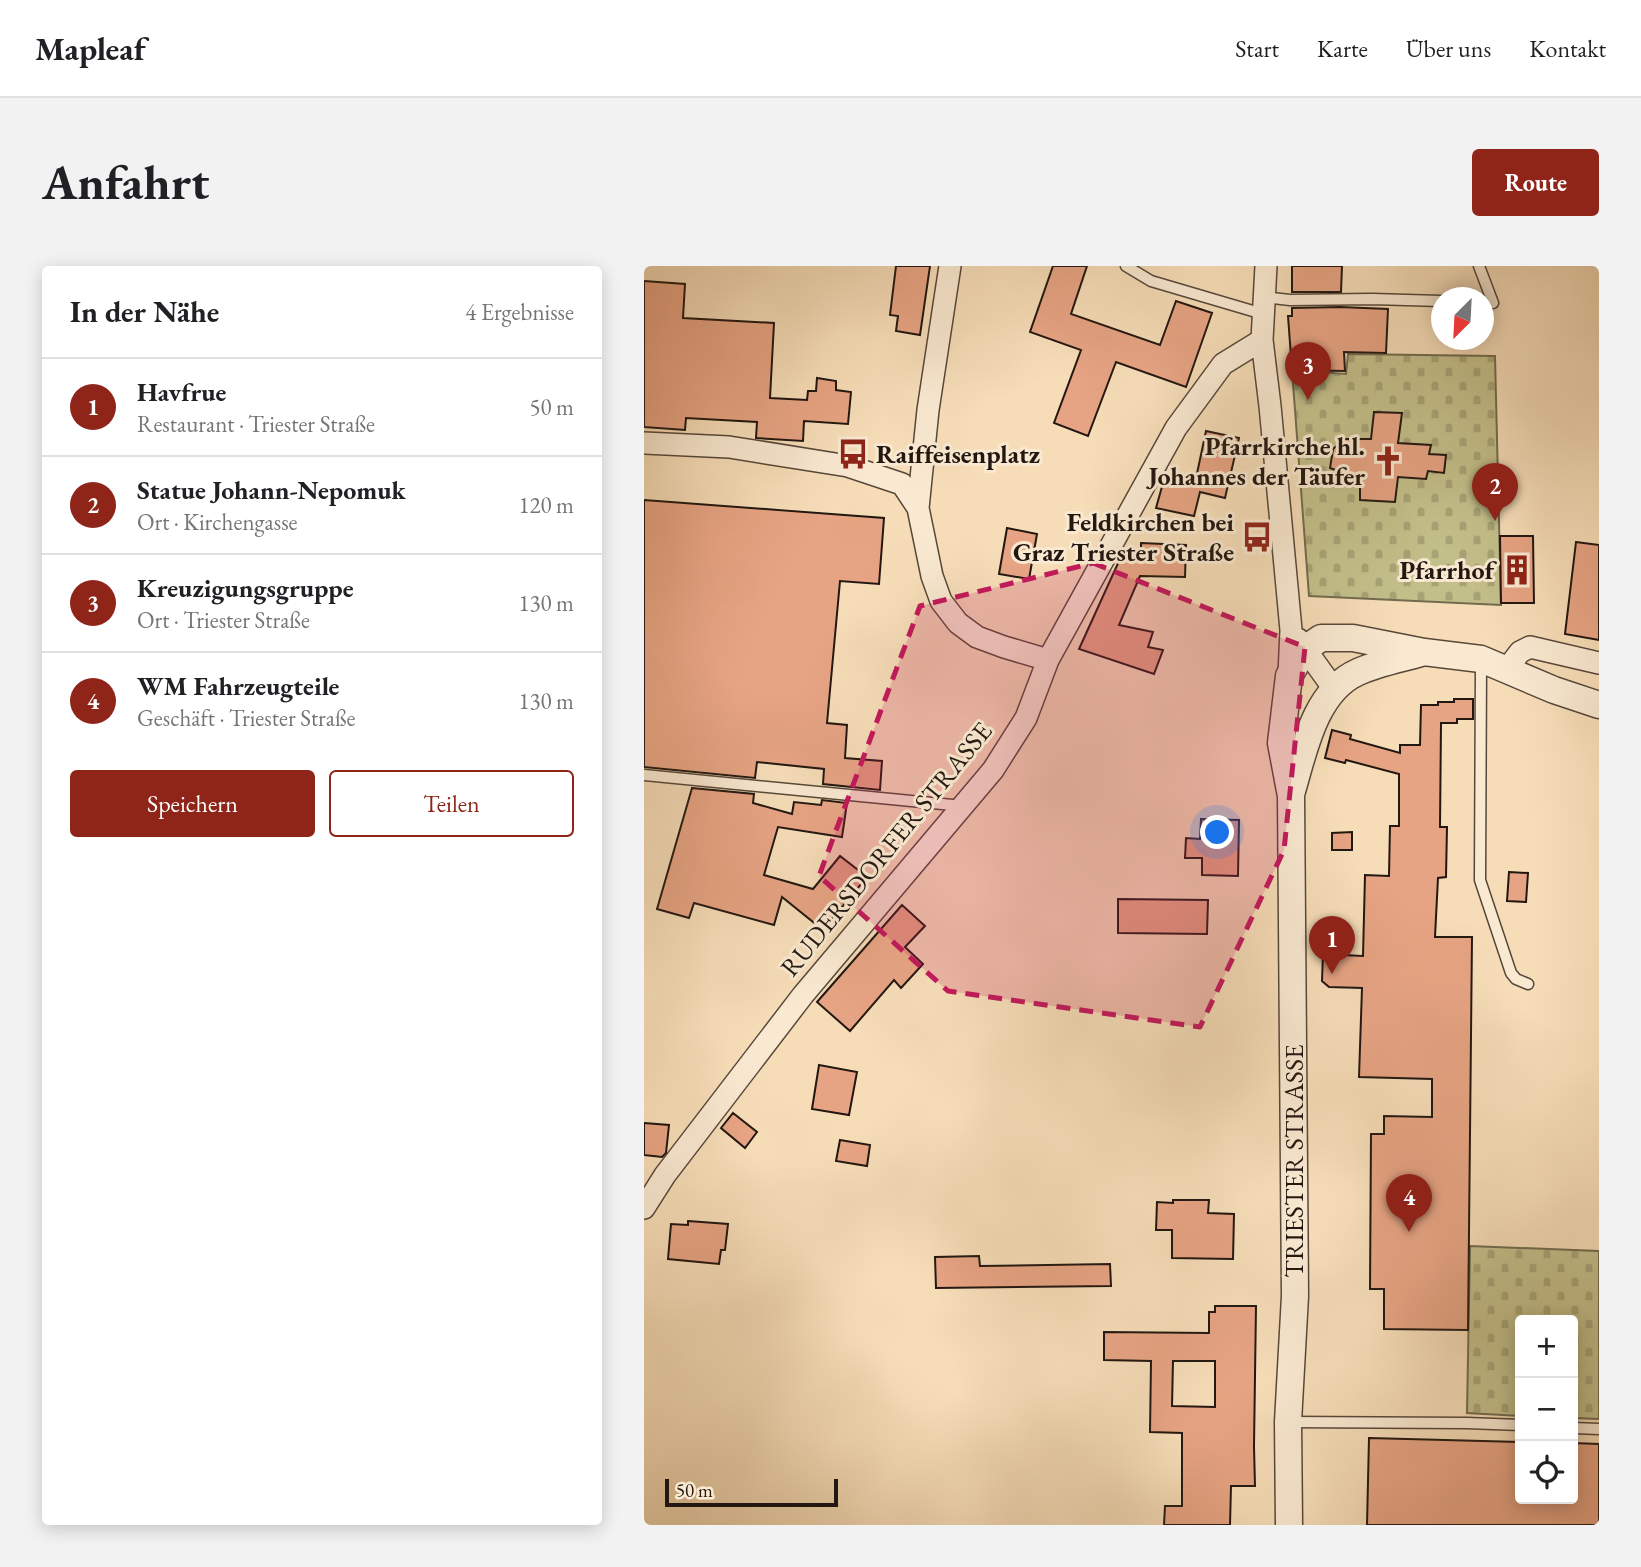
<!DOCTYPE html>
<html lang="de">
<meta charset="utf-8">
<style>
body{margin:0;font-family:"EB Garamond",serif;background:#f2f2f2;color:#202124}
.controls{position:absolute;right:21px;bottom:21px;display:grid;overflow:hidden;border-radius:7px;box-shadow:0 4px 18px #0003}
.controls button{width:63px;height:63px;display:grid;place-items:center;padding:0;border:0;border-bottom:2px solid #e0e0e0;background:#fff;color:#202124;font:35px sans-serif}
.compass{position:absolute;left:787px;top:21px;width:63px;height:63px;border-radius:50%;background:#fff;box-shadow:0 4px 18px #0003;rotate:204deg}
.scale{position:absolute;left:21px;bottom:18px;width:173px;box-sizing:border-box;padding-left:7px;border:4px solid #221711;border-top:0;font-size:19px;line-height:24px;white-space:nowrap;color:#221711;-webkit-text-stroke:5px #f9e9d1;paint-order:stroke}
.you{position:absolute;left:574px;top:567px;width:24px;height:24px;margin:-18px;border:5px solid #fff;border-radius:50%;background:#1a73e8;box-shadow:0 0 0 10px #1a73e833}
.badge{display:grid;place-items:center;width:46px;height:46px;border-radius:50%;background:#8f2418;color:#fff;font-size:23px;font-weight:700}
.pin{position:absolute;translate:-50% -58px;filter:drop-shadow(0 2px 4px #0008)}
.pin::after{content:'';position:absolute;top:37px;width:24px;height:21px;background:inherit;clip-path:polygon(0 0,100% 0,50% 100%)}
.list{margin:0;padding:0;list-style:none}
h2{display:flex;justify-content:space-between;align-items:center;height:91px;margin:0;padding:0 28px;font-size:30px}
h2 small{font-size:23px;font-weight:400;color:#757577}
.list li{display:grid;grid-template-columns:46px 1fr auto;gap:21px;align-items:center;box-sizing:border-box;height:98px;padding:0 28px;border-top:2px solid #e0e0e0}
.list b{display:block;font-size:26px;white-space:nowrap}
.list p{margin:0;font-size:23px;white-space:nowrap;color:#757577}
.list em{font-size:23px;font-style:normal;color:#757577}
.actions{display:flex;gap:14px;padding:21px 28px}
.actions a{flex:1;padding:16px 0;border:2px solid #8f2418;border-radius:7px;text-align:center;font-size:24px;color:#8f2418}
.actions .main{background:#8f2418;color:#fff}
.icon{flex:none;width:38px;height:38px;fill:none;stroke:currentColor;stroke-width:2;stroke-linecap:round;stroke-linejoin:round}
.map{position:relative;flex:none;width:955px;height:1259px;overflow:hidden;border-radius:7px}
header{display:flex;align-items:center;gap:42px;box-sizing:border-box;height:98px;padding:0 35px;background:#fff;border-bottom:2px solid #e0e0e0}
header strong{font-size:33px}
nav{display:flex;gap:38px;margin-inline-start:auto;font-size:24px}
.intro{display:flex;align-items:center;justify-content:space-between;box-sizing:border-box;height:168px;padding:0 42px}
h1{margin:0;font-size:49px}
.button{padding:18px 32px;border-radius:7px;background:#8f2418;color:#fff;font-size:24px;font-weight:700}
main{display:flex;gap:42px;padding:0 42px}
aside{flex:1;background:#fff;border-radius:7px;box-shadow:0 4px 18px #0003}
.map>svg:first-child{display:block}
.cemetery{fill:url(#cemetery-stones);stroke:#726b4e;stroke-width:2}
.building{fill:#e7a484;stroke:#221711;stroke-width:2;fill-rule:evenodd}
.lines{fill:none;stroke-linecap:round;stroke-linejoin:round}
.service-casing{stroke:#57483b;stroke-width:13}
.minor-casing{stroke:#57483b;stroke-width:24}
.tertiary-casing{stroke:#57483b;stroke-width:29}
.service{stroke:#f9e9d1;stroke-width:10}
.minor{stroke:#f9e9d1;stroke-width:21}
.tertiary{stroke:#f9e9d1;stroke-width:26}
.marked{fill:#c2185b;fill-opacity:0.2;stroke:#c2185b;stroke-width:5;stroke-dasharray:14 9;stroke-linejoin:round}
.labels{text-anchor:middle;stroke-width:6;stroke-linejoin:round;paint-order:stroke}
.poi-label{font-size:26px;font-weight:bold;fill:#221711;stroke:#f9e9d1;text-anchor:end}
.street-label{font-size:26px;fill:#221711;stroke:#f9e9d1}
</style>
<header>
<strong>Mapleaf</strong>
<nav><a>Start</a><a>Karte</a><a>Über uns</a><a>Kontakt</a></nav>
</header>
<div class="intro"><h1>Anfahrt</h1><a class="button">Route</a></div>
<main>
<aside>
<h2>In der Nähe<small>4 Ergebnisse</small></h2>
<ul class="list">
<li><span class="badge">1</span><div><b>Havfrue</b><p>Restaurant · Triester Straße</p></div><em>50 m</em></li>
<li><span class="badge">2</span><div><b>Statue Johann-Nepomuk</b><p>Ort · Kirchengasse</p></div><em>120 m</em></li>
<li><span class="badge">3</span><div><b>Kreuzigungsgruppe</b><p>Ort · Triester Straße</p></div><em>130 m</em></li>
<li><span class="badge">4</span><div><b>WM Fahrzeugteile</b><p>Geschäft · Triester Straße</p></div><em>130 m</em></li>
</ul>
<div class="actions"><a class="main">Speichern</a><a>Teilen</a></div>
</aside>
<div class="map">
<svg width="955" height="1259" viewBox="0 0 955 1259">
<defs>
<pattern id="cemetery-stones" width="16" height="16" patternUnits="userSpaceOnUse" patternTransform="scale(1.75)"><rect width="16" height="16" fill="#c3bf8a"/><path d="M2 7V4a2 2 0 0 1 4 0v3zM10 15v-3a2 2 0 0 1 4 0v3z" fill="#a7a376"/></pattern>
</defs>
<rect width="100%" height="100%" fill="#f6ddb8"/>
<filter id="stains"><feTurbulence type="fractalNoise" baseFrequency=".00286" numOctaves="4"/><feColorMatrix values="0 0 0 0 .2 0 0 0 0 .09 0 0 0 0 .02 0 0 0 .5 -.17"/></filter>
<radialGradient id="worn" r=".72"><stop offset=".6" stop-color="#630" stop-opacity="0"/><stop offset="1" stop-color="#630" stop-opacity=".3"/></radialGradient>
<path class="cemetery" d="M704,88L851,90L857,339L665,330L648,104L702,108Z
M826,980L955,985V1153L929,1152V1054H876V1150L823,1147Z"/>
<path class="building" d="M252,0H286L276,69L252,65L254,50L246,49Z
M409,0H443L427,48L516,79L532,35L568,47L542,121L472,96L444,170L410,157L437,84L386,66Z
M648,0H698L697,26H648Z
M0,15L41,18L39,52L130,57L126,132L163,134L164,125H172L173,112L192,115V124L207,126L204,158L160,155L159,175L112,172L113,156L42,152L41,164L0,161Z
M696,41L744,43L742,87L700,86L701,105L648,104L644,50H648V42Z
M730,146L758,147L754,177L787,179L785,188L802,189L800,207L784,205L782,213L754,211L751,236L716,234V221L696,219L697,206L686,202L689,183L701,173H727Z
M562,165L595,172L581,232L556,226L550,250L512,242L521,210L551,217Z
M0,234L240,252L235,318L196,315L183,457L203,459L201,492L238,495L236,524L179,518L180,503L113,496L111,512L0,501Z
M363,262L393,268L385,313L355,308Z
M856,270H889L890,337H857Z
M932,276L955,279V374L921,368Z
M497,277L542,279L541,311L496,310L475,359L509,366L504,381L519,384L510,408L435,383L480,284L497,286Z
M810,433H829V453H813V457H797L796,561H803L802,611L794,612L791,671H828L824,1064L740,1063V1023H726L727,868H740V850L788,851V813L715,811L718,722L685,721L678,715L679,688L719,690L721,609L745,610L746,560H755V508L702,494L701,497L681,492L688,464L707,469L706,473L756,487V479H776L777,439H794V436H810Z
M48,522L110,528L109,537L148,548L150,536L177,539L178,534L203,537L198,571L134,561L120,609L169,623L196,590L223,611L179,664L138,631L130,659L50,637L45,652L13,643Z
M557,553L595,554L594,610L558,609V592H541L542,572L556,573Z
M708,566V584H688V567Z
M865,606L884,607L882,636L863,635Z
M474,633L564,634L563,668L474,667Z
M258,639L281,660L261,681L279,698L257,722L250,714L206,765L173,736Z
M175,799L213,806L205,849L168,843Z
M89,847L113,866L101,882L77,862Z
M0,857L25,859L22,887L18,891L0,889Z
M196,874L226,879L223,900L192,895Z
M529,934H565L564,947L590,948L589,993L528,992V964H512L513,936L529,937Z
M44,955L84,958L81,984H77L75,998L24,993L27,958L44,959Z
M335,990L336,1000L466,998L467,1020L292,1022L291,991Z
M571,1040H612L610,1180L611,1220H587L586,1259H520L521,1240H538V1167L506,1166L507,1095L460,1094V1066L565,1067V1046H571ZM529,1095H571V1141L528,1140Z
M725,1172L876,1176V1233H929V1177L955,1178V1259H723Z"/>
<g class="lines">
<g class="service-casing">
<path id="service" d="M482,0L507,15L619,48
M835,0L849,37H839
M620,31L646,34L728,33L797,35
M837,396L836,614L867,707L872,713L884,718
M0,509L319,540
M644,1156L823,1157L876,1159
M929,1162L955,1163"/>
</g>
<g class="minor-casing">
<path id="minor" d="M306,0L284,144L274,242L288,310L297,335L314,357L333,371L360,381L404,394
M622,0L618,74L626,140L647,364L645,409
M0,177L85,181L204,200L258,218L274,242
M654,373L690,423
M863,403L876,386L886,381L955,397
M0,942L21,909L159,729L349,504L382,452L404,394L532,162L579,98L618,74"/>
</g>
<g class="tertiary-casing">
<path id="tertiary" d="M648,525C660,484 671,425 714,406C734,397 756,393 777,387
M645,1259L644,1156L651,1030L647,530L637,477L645,410L661,383L677,372H709L780,386L837,393L910,424L955,439"/>
</g>
<use href="#service" class="service"/>
<use href="#minor" class="minor"/>
<use href="#tertiary" class="tertiary"/>
</g>
<path class="marked" d="M449,297L661,381L640,584L556,761L304,725L175,610L276,340Z"/>
<defs>
<g id="bus-bare" transform="scale(2.415)"><path d="M-5-6H5V4H4V6H2V4H-2V6H-4V4H-5ZM-3.5-4V0h7V-4ZM-3.5 1.2v1.5H-2V1.2ZM2 1.2v1.5H3.5V1.2Z" fill="#8f2418" stroke="#f9e9d1" stroke-width="2.5" paint-order="stroke"/></g>
<g id="church-bare" transform="scale(2.415)"><path d="M-1.2-6h2.4v3.5h3.3v2.4h-3.3V6h-2.4V-.1h-3.3v-2.4h3.3Z" fill="#8f2418" stroke="#f9e9d1" stroke-width="2.5" paint-order="stroke"/></g>
<g id="building-bare" transform="scale(2.415)"><path d="M-4-6H4V6H1V3H-1V6H-4ZM-2.5-4.3h1.7v1.8h-1.7ZM.8-4.3h1.7v1.8H.8ZM-2.5-1h1.7V.8h-1.7ZM.8-1h1.7V.8H.8Z" fill="#8f2418" stroke="#f9e9d1" stroke-width="2.5" paint-order="stroke"/></g>
</defs>
<g fill-rule="evenodd">
<use href="#bus-bare" x="209" y="188"/>
<use href="#church-bare" x="744" y="195"/>
<use href="#bus-bare" x="613" y="271"/>
<use href="#building-bare" x="873" y="304"/>
</g>
<g class="labels">
<g class="poi-label">
<text x="721" y="189">Pfarrkirche hl.<tspan x="721" dy="30">Johannes der Täufer</tspan></text>
<text x="232" y="197" text-anchor="start">Raiffeisenplatz</text>
<text x="590" y="265">Feldkirchen bei<tspan x="590" dy="30">Graz Triester Straße</tspan></text>
<text x="850" y="313">Pfarrhof</text>
</g>
<g class="street-label">
<text transform="translate(242 583) rotate(-51)" y="9">RUDERSDORFER STRASSE</text>
<text transform="translate(650 895) rotate(-90)" y="9">TRIESTER STRASSE</text>
</g>
</g>
<rect width="100%" height="100%" filter="url(#stains)"/>
<rect width="100%" height="100%" fill="url(#worn)"/>
</svg>
<div class="controls">
<button>+</button>
<button>−</button>
<button><svg class="icon" aria-label="locate" viewBox="0 0 24 24"><circle cx="12" cy="12" r="6"/><path d="M12 2v4M12 18v4M2 12h4M18 12h4"/></svg></button>
</div>
<svg class="compass" viewBox="-18 -18 36 36"><path d="M0-13l5 13h-10z" fill="#e53935"/><path d="M0 13l5-13h-10z" fill="#757577"/></svg>
<div class="scale">50 m</div>
<div class="you"></div>
<div class="pin badge" style="left:688px;top:708px">1</div>
<div class="pin badge" style="left:851px;top:255px">2</div>
<div class="pin badge" style="left:664px;top:134px">3</div>
<div class="pin badge" style="left:765px;top:966px">4</div>
</div>
</main>
